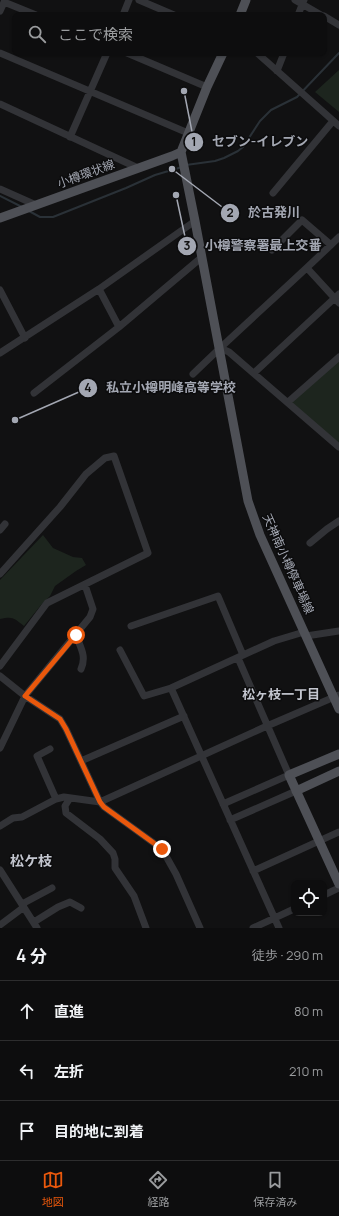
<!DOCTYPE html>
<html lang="ja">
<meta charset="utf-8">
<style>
body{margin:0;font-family:Manrope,"Noto Sans JP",sans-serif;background:#161617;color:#f1f3f6}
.controls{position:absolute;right:12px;bottom:12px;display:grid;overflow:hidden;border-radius:8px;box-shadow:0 1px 3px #0004}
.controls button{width:36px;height:36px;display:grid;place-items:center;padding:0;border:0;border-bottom:1px solid #2d2d2e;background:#0d0d0e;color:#f1f3f6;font:20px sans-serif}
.stop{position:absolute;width:12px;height:12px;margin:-9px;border:3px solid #ea580c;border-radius:50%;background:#fff}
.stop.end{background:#ea580c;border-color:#fff;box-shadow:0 1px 4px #0008}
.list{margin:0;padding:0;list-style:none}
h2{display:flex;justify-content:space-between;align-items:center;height:52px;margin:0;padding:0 16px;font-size:17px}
h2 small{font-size:13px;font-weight:400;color:#9a9c9e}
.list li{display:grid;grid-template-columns:26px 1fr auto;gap:12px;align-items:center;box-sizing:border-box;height:60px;padding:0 16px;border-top:1px solid #2d2d2e}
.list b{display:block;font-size:15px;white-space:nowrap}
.list em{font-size:13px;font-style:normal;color:#9a9c9e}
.icon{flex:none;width:22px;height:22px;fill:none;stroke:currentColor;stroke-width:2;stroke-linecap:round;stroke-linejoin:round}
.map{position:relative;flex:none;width:339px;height:928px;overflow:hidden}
.search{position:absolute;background:#0d0d0e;box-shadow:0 1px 3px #0004;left:12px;right:12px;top:12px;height:44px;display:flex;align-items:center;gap:10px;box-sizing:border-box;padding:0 14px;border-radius:8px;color:#9a9c9e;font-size:15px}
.sheet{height:232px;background:#0d0d0e}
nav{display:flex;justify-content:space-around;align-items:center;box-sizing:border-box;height:56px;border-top:1px solid #2d2d2e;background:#0d0d0e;font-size:11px;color:#9a9c9e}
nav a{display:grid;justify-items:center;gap:2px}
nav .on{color:#ea580c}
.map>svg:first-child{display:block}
.green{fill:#1d251e}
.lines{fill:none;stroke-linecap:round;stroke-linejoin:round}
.stream{stroke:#2a3137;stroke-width:2}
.minor{stroke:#323337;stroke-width:7}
.major{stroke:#4e5056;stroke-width:9}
.route{stroke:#ea580c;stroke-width:5}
.labels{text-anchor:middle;stroke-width:3;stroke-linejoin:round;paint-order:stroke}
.street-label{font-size:12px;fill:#a3a7b2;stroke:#0c0c0d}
.neighbourhood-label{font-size:13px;font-weight:bold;fill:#c3c6cf;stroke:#0c0c0d}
.quarter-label{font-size:14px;font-weight:bold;fill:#c3c6cf;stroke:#0c0c0d}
.leader{fill:none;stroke:#a3a7b2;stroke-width:1.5}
.callout-dot{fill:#a3a7b2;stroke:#0c0c0d;stroke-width:1.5}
.mark-label{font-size:12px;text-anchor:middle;font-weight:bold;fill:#111}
.callout-label{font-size:13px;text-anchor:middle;font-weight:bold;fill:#a3a7b2;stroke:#0c0c0d;stroke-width:3;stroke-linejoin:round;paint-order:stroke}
</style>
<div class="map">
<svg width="339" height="928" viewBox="0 0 339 928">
<rect width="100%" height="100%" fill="#111112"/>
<path class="green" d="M339,70V112L315,92Z
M339,359V443L288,402Z
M43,535L53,548L73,557L82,558L86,565L76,571L55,586L50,596L41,605L24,626C14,618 13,616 0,619V580Z"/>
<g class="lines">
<path class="stream" d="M186,165L215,161L224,158L238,151L243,147L260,121L271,110L297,97L339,53
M0,196L22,207
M29,211L40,217H53L126,188L155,175L182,167"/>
<path class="minor" d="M139,0L174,15
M295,0L321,15
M4,2L36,15
M0,11L5,0
M123,15L129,0
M298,15L304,0
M324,16L339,25
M0,53L188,133
M127,53L207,87
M257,53L339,126
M277,71L284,53
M0,104L138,168
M70,137L107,53
M0,189L36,205
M273,193L333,121
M272,250L302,220L331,245
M307,268L339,303
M99,289L119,327
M0,290L25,338
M220,348L229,352L339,447
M0,353L99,289L195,221
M254,373L339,294
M193,374C241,327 291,284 339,237
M34,393L119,327L202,257
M288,402L339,357
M0,530L5,524
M310,543L327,529L339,521
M0,574L60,507L86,474L105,458L114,456L148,553L47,603L0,666
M131,626L218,596L243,655
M76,635C80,647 87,656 81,669
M306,636L339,631
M120,650L144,696L171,688L274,641L304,632
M0,676L25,696L60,719L66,729L100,802L104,807L162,849L176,874L200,928
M171,688L279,928
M0,748L25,696L90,617L93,609L85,585
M50,749L37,756L56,799
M81,761L184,716
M70,798L65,806L66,813L100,839L113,853L115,859V868L134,896L146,928
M223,804L289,775L238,658
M230,820L296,791
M0,826L13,818L22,817L56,799L64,797L100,802L267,726L339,695
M0,870L37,928
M253,871L339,832
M324,895L339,888
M22,904L52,888
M34,922L58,907L70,902L81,908
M0,925L24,907
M253,928L294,909"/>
<path class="major" d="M240,15L246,0
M223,53L207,87L181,152L195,221L248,501L260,535L339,709
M0,218L172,156L181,152
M339,754L289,775L339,884
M296,791L339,771"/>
</g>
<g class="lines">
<path class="route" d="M76,635L25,696L60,719L66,729L100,802L104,807L162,849"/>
</g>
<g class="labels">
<g class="street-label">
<text transform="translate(86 174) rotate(-20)" y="4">小樽環状線</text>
<text transform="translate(288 564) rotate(66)" y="4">天神南小樽停車場線</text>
</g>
<g class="neighbourhood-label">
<text x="281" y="699">松ヶ枝一丁目</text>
</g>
<g class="quarter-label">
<text x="31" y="866">松ケ枝</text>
</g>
</g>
<path class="leader" d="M184 91L194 142M172 169L230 213M176 195L187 246M15 420L88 388"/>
<g class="callout-dot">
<circle cx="184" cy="91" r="4"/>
<circle cx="172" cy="169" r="4"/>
<circle cx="176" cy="195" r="4"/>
<circle cx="15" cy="420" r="4"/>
<circle cx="194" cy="142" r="10"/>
<circle cx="230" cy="213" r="10"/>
<circle cx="187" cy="246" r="10"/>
<circle cx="88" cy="388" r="10"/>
</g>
<g class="mark-label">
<text x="194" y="146">1</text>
<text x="230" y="217">2</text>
<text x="187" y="250">3</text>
<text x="88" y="392">4</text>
</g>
<g class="callout-label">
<text x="260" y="146">セブン-イレブン</text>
<text x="274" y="217">於古発川</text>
<text x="263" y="250">小樽警察署最上交番</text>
<text x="171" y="392">私立小樽明峰高等学校</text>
</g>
</svg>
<div class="controls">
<button><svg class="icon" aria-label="locate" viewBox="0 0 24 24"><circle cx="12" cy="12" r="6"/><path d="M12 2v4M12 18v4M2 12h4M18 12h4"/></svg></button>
</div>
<div class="stop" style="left:76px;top:635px"></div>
<div class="stop end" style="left:162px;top:849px"></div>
<div class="search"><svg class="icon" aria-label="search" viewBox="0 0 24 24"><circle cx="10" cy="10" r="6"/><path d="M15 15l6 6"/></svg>ここで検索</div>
</div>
<section class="sheet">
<h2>4 分<small>徒歩 · 290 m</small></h2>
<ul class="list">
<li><svg class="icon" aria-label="ahead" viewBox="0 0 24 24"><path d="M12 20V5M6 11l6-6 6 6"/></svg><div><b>直進</b></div><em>80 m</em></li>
<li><svg class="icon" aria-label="left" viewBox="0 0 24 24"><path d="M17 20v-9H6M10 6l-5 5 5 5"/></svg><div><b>左折</b></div><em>210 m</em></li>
<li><svg class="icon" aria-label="arrive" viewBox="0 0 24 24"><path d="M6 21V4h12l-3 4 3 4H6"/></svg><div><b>目的地に到着</b></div></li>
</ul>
</section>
<nav>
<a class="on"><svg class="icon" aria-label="map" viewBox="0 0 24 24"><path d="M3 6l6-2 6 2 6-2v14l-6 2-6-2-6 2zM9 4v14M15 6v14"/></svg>地図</a>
<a><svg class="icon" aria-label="directions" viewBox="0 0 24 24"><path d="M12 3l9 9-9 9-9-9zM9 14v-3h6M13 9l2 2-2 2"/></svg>経路</a>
<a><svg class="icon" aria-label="saved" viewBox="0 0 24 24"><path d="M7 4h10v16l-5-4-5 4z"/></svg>保存済み</a>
</nav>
